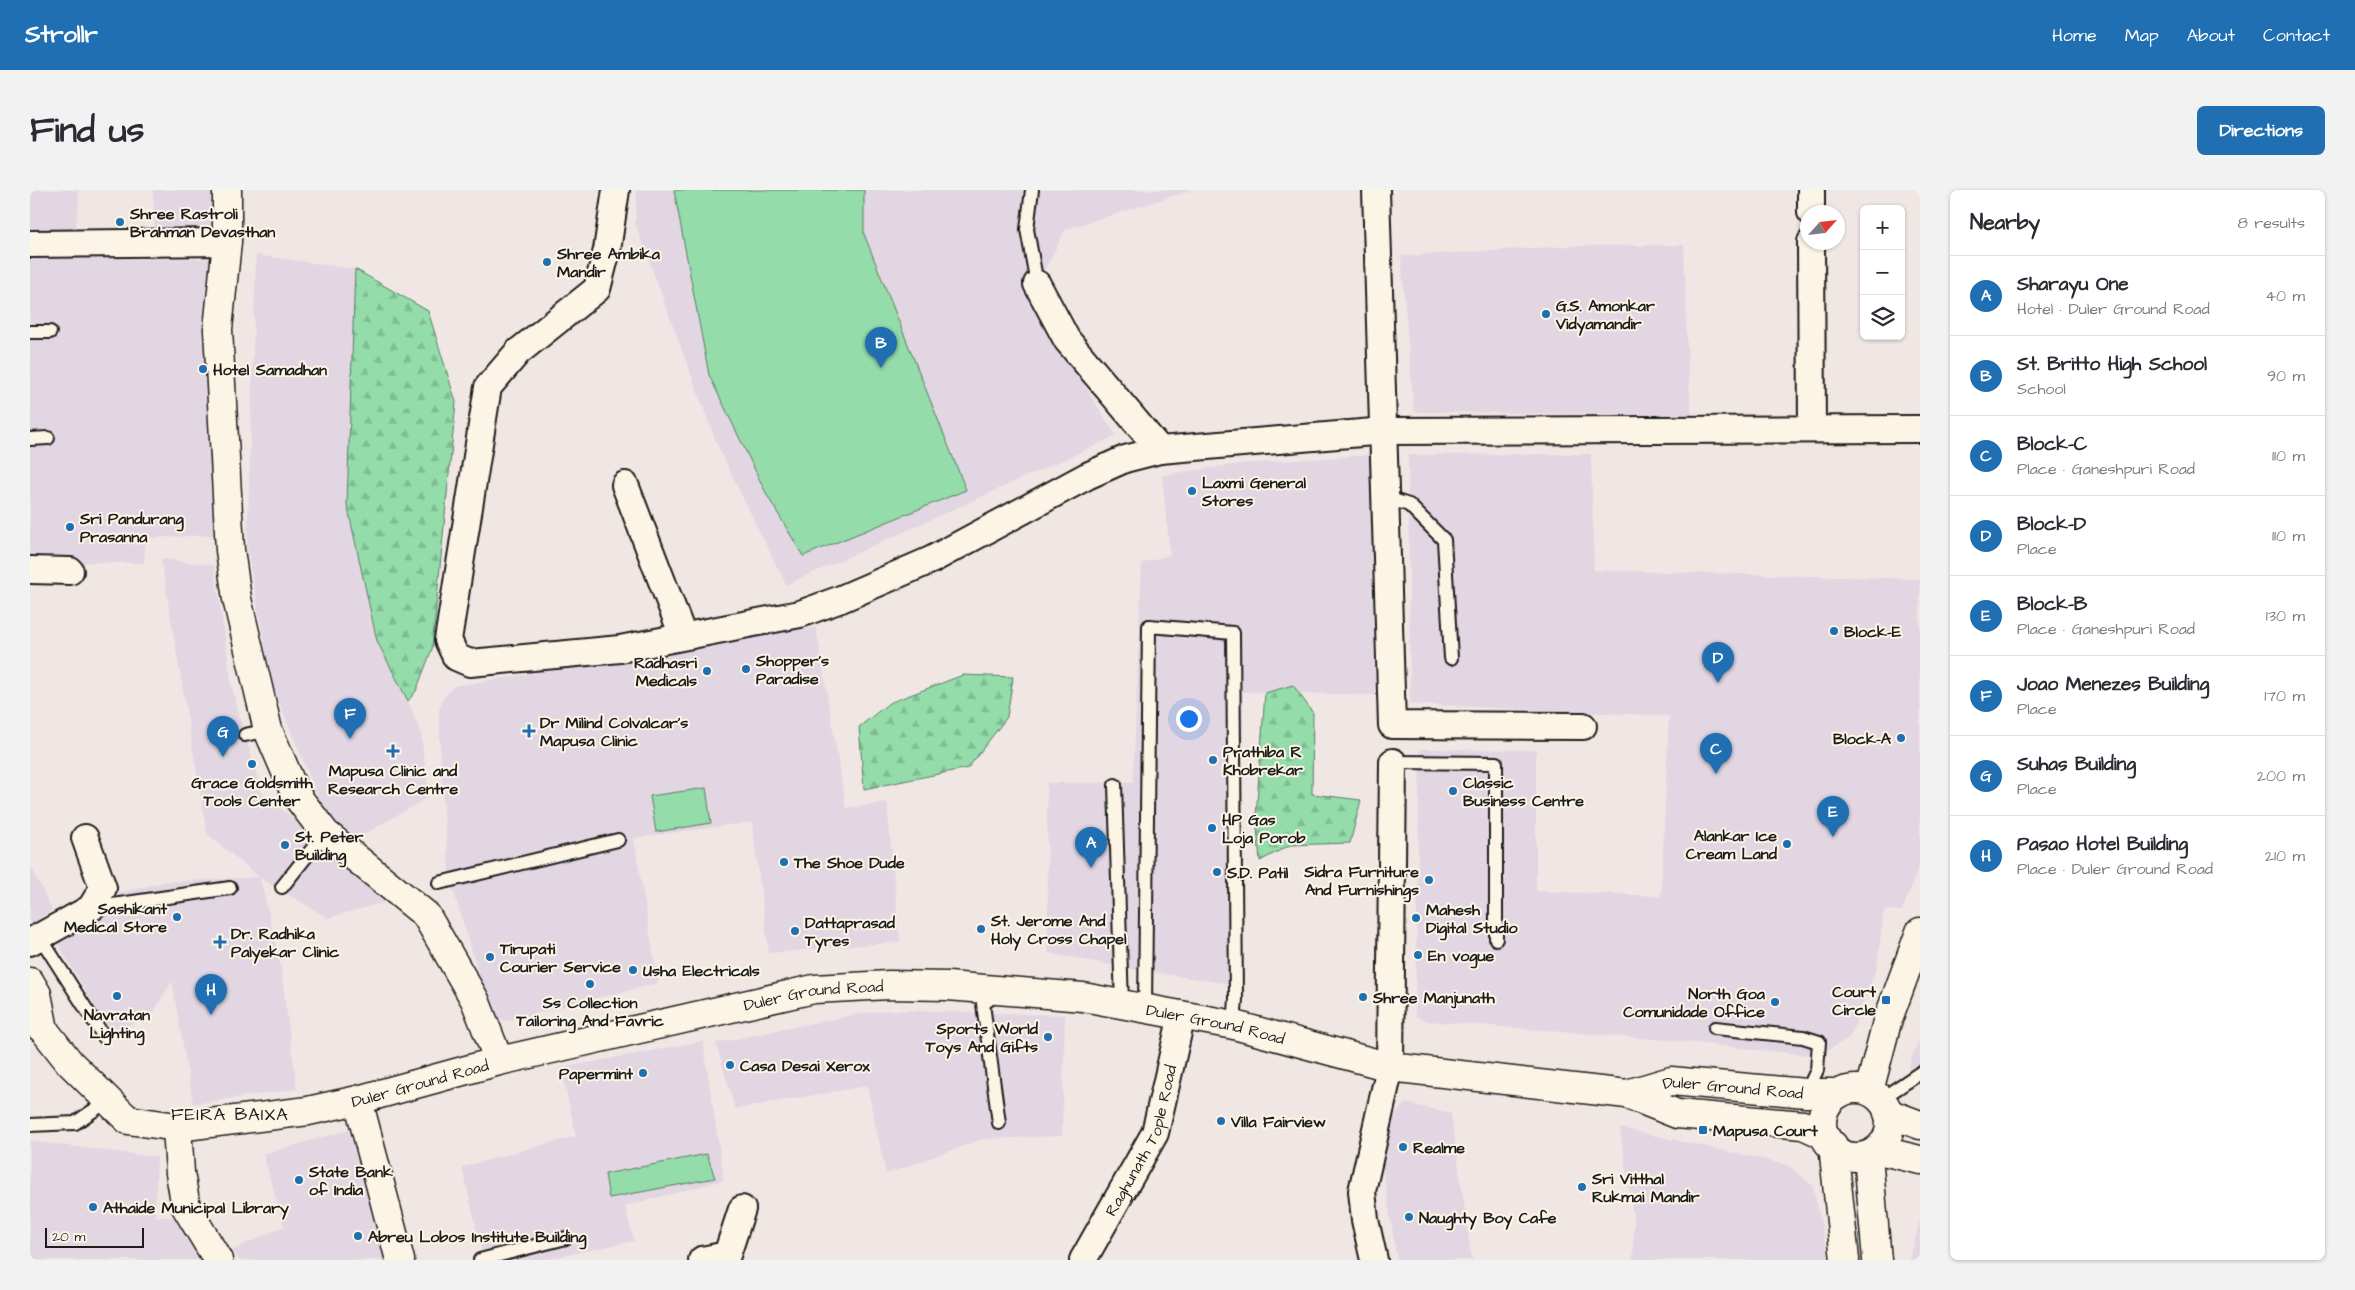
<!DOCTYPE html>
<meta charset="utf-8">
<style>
body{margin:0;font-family:"Architects Daughter",sans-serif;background:#f2f2f3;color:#2b2b33}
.controls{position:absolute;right:15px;top:15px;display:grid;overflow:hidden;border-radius:8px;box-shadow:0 1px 4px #0004}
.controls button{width:45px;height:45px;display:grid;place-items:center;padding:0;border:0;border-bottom:1px solid #e1e1e2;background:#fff;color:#2b2b33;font:25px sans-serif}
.compass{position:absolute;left:1770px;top:15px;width:45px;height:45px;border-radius:50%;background:#fff;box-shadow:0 1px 4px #0004;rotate:63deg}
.scale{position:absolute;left:15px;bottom:12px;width:99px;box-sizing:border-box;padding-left:5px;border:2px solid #1c1c1c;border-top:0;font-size:14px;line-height:18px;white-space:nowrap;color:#1c1c1c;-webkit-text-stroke:4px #fcf5e5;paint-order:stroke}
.you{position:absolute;left:1158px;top:528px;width:18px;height:18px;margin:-12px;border:4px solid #fff;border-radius:50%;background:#1a73e8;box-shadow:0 0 0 8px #1a73e833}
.badge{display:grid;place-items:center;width:32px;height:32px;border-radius:50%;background:#1f6fb2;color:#fff;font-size:16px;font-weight:700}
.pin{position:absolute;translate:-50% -41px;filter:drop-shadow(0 1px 2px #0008)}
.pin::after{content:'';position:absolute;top:26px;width:18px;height:15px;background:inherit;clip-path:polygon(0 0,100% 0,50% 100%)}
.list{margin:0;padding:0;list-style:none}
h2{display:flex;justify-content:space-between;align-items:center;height:65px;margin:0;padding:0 20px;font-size:21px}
h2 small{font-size:16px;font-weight:400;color:#7c7c81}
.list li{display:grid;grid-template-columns:32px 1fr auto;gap:15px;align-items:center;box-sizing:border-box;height:80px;padding:0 20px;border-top:1px solid #e1e1e2}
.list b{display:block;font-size:19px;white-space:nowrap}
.list p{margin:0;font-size:16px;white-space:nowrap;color:#7c7c81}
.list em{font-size:16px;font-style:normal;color:#7c7c81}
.icon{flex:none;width:28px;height:28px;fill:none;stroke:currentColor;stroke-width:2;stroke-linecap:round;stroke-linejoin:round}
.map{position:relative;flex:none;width:1890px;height:1070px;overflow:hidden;border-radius:8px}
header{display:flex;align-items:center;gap:30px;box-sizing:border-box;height:70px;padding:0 25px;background:#1f6fb2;color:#fff}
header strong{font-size:24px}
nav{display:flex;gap:28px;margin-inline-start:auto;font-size:18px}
.intro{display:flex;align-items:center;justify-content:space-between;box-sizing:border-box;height:120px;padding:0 30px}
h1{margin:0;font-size:35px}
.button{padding:12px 22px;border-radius:8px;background:#1f6fb2;color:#fff;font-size:18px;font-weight:700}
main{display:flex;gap:30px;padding:0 30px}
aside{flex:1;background:#fff;border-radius:8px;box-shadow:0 1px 4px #0004}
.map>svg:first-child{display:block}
.built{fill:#e1d6e2}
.forest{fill:url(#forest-firs);stroke:#587c63}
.park{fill:#94dcaa;stroke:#587c63}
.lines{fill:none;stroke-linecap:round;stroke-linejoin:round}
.service-casing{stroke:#1c1c1c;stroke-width:16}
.minor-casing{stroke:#1c1c1c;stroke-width:30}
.tertiary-casing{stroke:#1c1c1c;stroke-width:31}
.secondary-casing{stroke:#1c1c1c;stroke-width:31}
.primary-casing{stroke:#1c1c1c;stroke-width:31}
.service{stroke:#fcf5e5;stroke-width:12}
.minor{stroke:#fcf5e5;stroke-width:26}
.tertiary{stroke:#fcf5e5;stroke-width:28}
.secondary{stroke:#fcf5e5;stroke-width:28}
.primary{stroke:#fcf5e5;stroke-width:28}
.poi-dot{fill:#1f6fb2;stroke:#fcf5e5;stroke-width:2}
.labels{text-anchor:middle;stroke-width:4;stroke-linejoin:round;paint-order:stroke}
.poi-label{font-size:16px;font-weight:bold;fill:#1c1c1c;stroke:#fcf5e5;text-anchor:start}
.street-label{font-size:16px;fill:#1c1c1c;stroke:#fcf5e5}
.neighbourhood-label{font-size:18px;letter-spacing:1px;fill:#1c1c1c;stroke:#fcf5e5}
</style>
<header>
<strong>Strollr</strong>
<nav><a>Home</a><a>Map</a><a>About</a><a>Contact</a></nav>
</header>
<div class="intro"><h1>Find us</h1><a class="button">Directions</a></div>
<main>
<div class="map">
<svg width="1890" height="1070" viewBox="0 0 1890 1070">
<defs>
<pattern id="forest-firs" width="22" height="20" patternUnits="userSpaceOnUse" patternTransform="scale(1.25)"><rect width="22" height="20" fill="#94dcaa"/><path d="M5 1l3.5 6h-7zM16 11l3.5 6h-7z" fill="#7fbc92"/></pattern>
</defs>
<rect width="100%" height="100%" fill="#f0e7e4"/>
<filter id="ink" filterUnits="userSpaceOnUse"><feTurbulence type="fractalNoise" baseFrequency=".02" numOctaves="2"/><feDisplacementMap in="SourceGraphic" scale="10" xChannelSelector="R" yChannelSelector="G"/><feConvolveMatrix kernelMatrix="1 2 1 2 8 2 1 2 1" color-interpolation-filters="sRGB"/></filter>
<g filter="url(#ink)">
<path class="built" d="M0,0H48L49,14L45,40L0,41Z
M123,0H186L190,47H125Z
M607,0H1163L1036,39L1007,94L1002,111L1086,246L756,395L688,257L605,33Z
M1654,55L1658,183L1662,225L1384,222L1371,66L1539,56Z
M226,65L325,79L317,314L347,451L378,511L391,543L399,607L324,650L292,616L243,498L217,360Z
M0,68L183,69L184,345L116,348L114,373L0,372Z
M1561,264L1564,380L1890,389V674L1872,721L1854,720L1847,777L1820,847L1788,866L1636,850L1397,831L1385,826L1390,559L1506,560V701L1631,706L1639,526L1380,514L1378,265Z
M1340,265L1345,505L1213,502V796L1108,780L1018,763L1017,593L1103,592L1112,373L1140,365L1132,285L1208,274Z
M131,369L184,375L203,503L232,603L363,710L298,728L230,688L250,772L267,899L163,914L142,791L120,828L79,841L25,749L78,705L134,692L229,687L177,644Z
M786,437L816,618L857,612L870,752L739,763L722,632L604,648L628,793L476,831L461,824L420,690L411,587L409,520L414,507L424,496Z
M0,674L22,720L2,735L0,732Z
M859,820L1035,825L1032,946L953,949L856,984L837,896L705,919L686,853L822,825Z
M1890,847V896L1881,889L1879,875Z
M673,851L694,990L595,1016L604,1051L512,1070H454L432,977L546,946L531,878Z
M1375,913L1421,923L1442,1070H1367L1348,948Z
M1590,938L1758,975L1783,996L1799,1070H1603L1604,1032Z
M319,940L336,1004L360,1070H209L203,1060L254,1036L233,964Z
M0,951L127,967L125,1027H151L175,1070H0Z
M1890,1029V1070H1880L1885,1049Z"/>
<path class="forest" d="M325,79L398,121L426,212L402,459L386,501L378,511L347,451L317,314Z
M933,485L983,487L977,527L938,578L834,599L829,537L859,513Z
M1263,495L1283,523L1282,604L1331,610L1320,653L1260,655L1230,671L1226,626L1235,503Z"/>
<path class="park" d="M644,0H834V44L936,300L773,366L737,305L679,185Z
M676,598L681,633L626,642L620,606Z
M677,964L685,988L579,1008L575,984Z"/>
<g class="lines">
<g class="service-casing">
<path id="service" d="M1002,0L997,39L1007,94
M0,142H20
M0,249L18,248
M1357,308L1379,315L1414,350L1421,468
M215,545L238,540
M1363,572L1466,573V749
M1085,595L1092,815
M409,693L588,650
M252,697L295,643
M62,718L200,698
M10,747L74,847
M968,803L953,814L969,933
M1115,819L1119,436L1203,443L1206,809L1204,835
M1685,838L1773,847L1789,852L1787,880L1776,903
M1851,909L1890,883
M0,935L45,933L79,910
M450,1070L536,1048"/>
</g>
<g class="minor-casing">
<g id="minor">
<path d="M586,0L577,60L567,99L488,162L458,197L418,450L426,467L440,473L590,459L770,424L811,409L901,370L1057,286L1095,269L1130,260L1355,241L1890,239"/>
<path d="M1346,0L1362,535L1553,536"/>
<path d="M1781,0V22"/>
<path d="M1781,52L1782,239"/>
<path d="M0,54L197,52"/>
<path d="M1007,94L1037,150L1130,260"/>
<path d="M595,295L653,446"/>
<path d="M0,380L40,381"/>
<path d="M0,752L61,718L73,698L55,648"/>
<path d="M672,1070L697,1065L712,1019"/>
<path id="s1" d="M1053,1070L1125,943L1152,825"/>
<path d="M1344,1070L1335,1030L1332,1001L1360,877L1363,572"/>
</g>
</g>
<g class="tertiary-casing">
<path id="tertiary" d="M197,0V52L188,139L200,360L207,409L238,540L266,605L295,643L396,725L445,810L469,871
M1839,901L1857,832L1890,742
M328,910L370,1070
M147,937L150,983L156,1017L188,1070"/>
</g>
<g class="secondary-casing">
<path id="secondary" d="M1803,955L1815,1070
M1838,966L1847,1070"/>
</g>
<g class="primary-casing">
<g id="primary">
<path d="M0,792L7,804L14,840"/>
<path id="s2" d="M0,829L14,840L40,873L98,930L147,937L278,921L328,910L469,871L784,799L859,795L918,796L1053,807L1204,835L1360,877L1597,904L1647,924L1773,935L1795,945"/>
<circle cx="1826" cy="933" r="34"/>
<path id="s3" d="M1597,904L1641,891L1776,903H1810"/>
<path d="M1858,923L1890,935"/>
<path d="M1848,960L1890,970"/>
</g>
</g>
<use href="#service" class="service"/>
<use href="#minor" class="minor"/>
<use href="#tertiary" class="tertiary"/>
<use href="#secondary" class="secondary"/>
<use href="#primary" class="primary"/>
</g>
</g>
<g class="poi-dot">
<circle cx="90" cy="32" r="5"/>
<circle cx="517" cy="72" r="5"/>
<circle cx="1516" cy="124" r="5"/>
<circle cx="173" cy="179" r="5"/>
<circle cx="1162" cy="301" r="5"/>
<circle cx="40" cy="337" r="5"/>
<circle cx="1804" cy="441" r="5"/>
<circle cx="716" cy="479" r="5"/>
<circle cx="677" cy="481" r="5"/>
<path d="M496.5 533.5h5v5h5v5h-5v5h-5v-5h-5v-5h5z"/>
<circle cx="1871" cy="548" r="5"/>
<path d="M360.5 553.5h5v5h5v5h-5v5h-5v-5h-5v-5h5z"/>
<circle cx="1183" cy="570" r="5"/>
<circle cx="222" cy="574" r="5"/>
<circle cx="1423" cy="601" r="5"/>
<circle cx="1182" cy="638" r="5"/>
<circle cx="1757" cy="654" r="5"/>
<circle cx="255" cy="655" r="5"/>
<circle cx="754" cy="672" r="5"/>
<circle cx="1187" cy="682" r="5"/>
<circle cx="1399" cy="690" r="5"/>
<circle cx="147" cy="727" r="5"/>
<circle cx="1386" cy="728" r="5"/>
<circle cx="951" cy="739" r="5"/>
<circle cx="765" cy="741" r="5"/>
<path d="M187.5 744.5h5v5h5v5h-5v5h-5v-5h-5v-5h5z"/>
<circle cx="1388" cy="765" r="5"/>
<circle cx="460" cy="767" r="5"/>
<circle cx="603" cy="780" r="5"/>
<circle cx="560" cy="794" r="5"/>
<circle cx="87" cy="806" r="5"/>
<circle cx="1333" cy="807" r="5"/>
<rect x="1851" y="805" width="10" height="10" rx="2.5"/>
<circle cx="1745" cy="812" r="5"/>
<circle cx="1018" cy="847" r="5"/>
<circle cx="700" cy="875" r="5"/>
<circle cx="613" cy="883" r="5"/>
<circle cx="1191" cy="931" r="5"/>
<rect x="1668" y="935" width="10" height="10" rx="2.5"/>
<circle cx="1373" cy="957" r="5"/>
<circle cx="269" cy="990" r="5"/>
<circle cx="1552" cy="997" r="5"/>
<circle cx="63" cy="1017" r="5"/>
<circle cx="1379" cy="1027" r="5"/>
<circle cx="328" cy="1046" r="5"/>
</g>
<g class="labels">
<g class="poi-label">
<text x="100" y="29">Shree Rastroli<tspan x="100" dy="18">Brahman Devasthan</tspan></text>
<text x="527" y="69">Shree Ambika<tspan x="527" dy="18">Mandir</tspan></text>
<text x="1526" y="121">G.S. Amonkar<tspan x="1526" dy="18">Vidyamandir</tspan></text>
<text x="183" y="185">Hotel Samadhan</text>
<text x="1172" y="298">Laxmi General<tspan x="1172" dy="18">Stores</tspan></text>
<text x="50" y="334">Sri Pandurang<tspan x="50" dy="18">Prasanna</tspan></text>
<text x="1814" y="447">Block-E</text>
<text x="726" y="476">Shopper’s<tspan x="726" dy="18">Paradise</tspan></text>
<text x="667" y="478" text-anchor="end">Radhasri<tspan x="667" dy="18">Medicals</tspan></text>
<text x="510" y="538">Dr Milind Colvalcar’s<tspan x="510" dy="18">Mapusa Clinic</tspan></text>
<text x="1861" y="554" text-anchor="end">Block-A</text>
<text x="1193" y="567">Prathiba R<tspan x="1193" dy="18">Khobrekar</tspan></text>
<text x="363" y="586" text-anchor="middle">Mapusa Clinic and<tspan x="363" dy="18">Research Centre</tspan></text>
<text x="222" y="598" text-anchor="middle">Grace Goldsmith<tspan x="222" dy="18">Tools Center</tspan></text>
<text x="1433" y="598">Classic<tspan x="1433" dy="18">Business Centre</tspan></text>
<text x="1192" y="635">HP Gas<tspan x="1192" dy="18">Loja Porob</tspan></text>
<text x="1747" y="651" text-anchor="end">Alankar Ice<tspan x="1747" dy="18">Cream Land</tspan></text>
<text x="265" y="652">St. Peter<tspan x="265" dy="18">Building</tspan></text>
<text x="764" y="678">The Shoe Dude</text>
<text x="1389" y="687" text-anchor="end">Sidra Furniture<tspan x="1389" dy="18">And Furnishings</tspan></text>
<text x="1197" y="688">S.D. Patil</text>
<text x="137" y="724" text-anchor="end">Sashikant<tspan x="137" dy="18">Medical Store</tspan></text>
<text x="1396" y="725">Mahesh<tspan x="1396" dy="18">Digital Studio</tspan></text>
<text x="961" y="736">St. Jerome And<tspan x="961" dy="18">Holy Cross Chapel</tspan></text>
<text x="775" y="738">Dattaprasad<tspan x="775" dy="18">Tyres</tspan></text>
<text x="201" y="749">Dr. Radhika<tspan x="201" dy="18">Palyekar Clinic</tspan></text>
<text x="470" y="764">Tirupati<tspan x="470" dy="18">Courier Service</tspan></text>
<text x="1398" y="771">En vogue</text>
<text x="613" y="786">Usha Electricals</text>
<text x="1846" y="807" text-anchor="end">Court<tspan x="1846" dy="18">Circle</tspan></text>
<text x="1735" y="809" text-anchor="end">North Goa<tspan x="1735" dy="18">Comunidade Office</tspan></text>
<text x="1343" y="813">Shree Manjunath</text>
<text x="560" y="818" text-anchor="middle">Ss Collection<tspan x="560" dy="18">Tailoring And Favric</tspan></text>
<text x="87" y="830" text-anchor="middle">Navratan<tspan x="87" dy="18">Lighting</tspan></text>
<text x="1008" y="844" text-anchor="end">Sports World<tspan x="1008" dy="18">Toys And Gifts</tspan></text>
<text x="710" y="881">Casa Desai Xerox</text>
<text x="603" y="889" text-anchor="end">Papermint</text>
<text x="1201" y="937">Villa Fairview</text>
<text x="1683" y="946">Mapusa Court</text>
<text x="1383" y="963">Realme</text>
<text x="279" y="987">State Bank<tspan x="279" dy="18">of India</tspan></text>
<text x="1562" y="994">Sri Vitthal<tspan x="1562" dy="18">Rukmai Mandir</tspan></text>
<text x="73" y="1023">Athaide Municipal Library</text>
<text x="1389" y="1033">Naughty Boy Cafe</text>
<text x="338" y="1052">Abreu Lobos Institute Building</text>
</g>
<g class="street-label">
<text dy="6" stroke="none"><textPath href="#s2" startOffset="842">Duler Ground Road</textPath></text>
<text dy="6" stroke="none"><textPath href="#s2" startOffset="1248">Duler Ground Road</textPath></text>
<text dy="6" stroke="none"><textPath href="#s2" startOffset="438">Duler Ground Road</textPath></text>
<text dy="6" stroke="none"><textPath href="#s3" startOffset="108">Duler Ground Road</textPath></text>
<text dy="6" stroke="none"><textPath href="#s1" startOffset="134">Raghunath Tople Road</textPath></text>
</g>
<g class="neighbourhood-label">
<text x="200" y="930">FEIRA BAIXA</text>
</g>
</g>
</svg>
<div class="controls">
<button>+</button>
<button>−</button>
<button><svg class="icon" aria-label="layers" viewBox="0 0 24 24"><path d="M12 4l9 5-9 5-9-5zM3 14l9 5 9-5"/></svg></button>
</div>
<svg class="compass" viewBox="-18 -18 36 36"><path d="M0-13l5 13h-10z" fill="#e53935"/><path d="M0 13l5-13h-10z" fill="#7c7c81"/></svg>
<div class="scale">20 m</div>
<div class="you"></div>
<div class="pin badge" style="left:1061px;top:678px">A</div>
<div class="pin badge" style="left:851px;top:178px">B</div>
<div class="pin badge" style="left:1686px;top:584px">C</div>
<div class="pin badge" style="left:1688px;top:493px">D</div>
<div class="pin badge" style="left:1803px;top:647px">E</div>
<div class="pin badge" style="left:320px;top:549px">F</div>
<div class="pin badge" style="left:193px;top:567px">G</div>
<div class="pin badge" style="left:181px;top:825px">H</div>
</div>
<aside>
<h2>Nearby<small>8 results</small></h2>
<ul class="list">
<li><span class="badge">A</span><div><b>Sharayu One</b><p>Hotel · Duler Ground Road</p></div><em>40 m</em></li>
<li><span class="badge">B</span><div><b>St. Britto High School</b><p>School</p></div><em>90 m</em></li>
<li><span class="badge">C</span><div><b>Block-C</b><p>Place · Ganeshpuri Road</p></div><em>110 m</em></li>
<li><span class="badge">D</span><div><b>Block-D</b><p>Place</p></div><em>110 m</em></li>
<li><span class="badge">E</span><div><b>Block-B</b><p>Place · Ganeshpuri Road</p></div><em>130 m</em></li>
<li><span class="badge">F</span><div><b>Joao Menezes Building</b><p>Place</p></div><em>170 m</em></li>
<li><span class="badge">G</span><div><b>Suhas Building</b><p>Place</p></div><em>200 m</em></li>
<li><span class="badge">H</span><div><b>Pasao Hotel Building</b><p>Place · Duler Ground Road</p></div><em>210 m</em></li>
</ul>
</aside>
</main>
